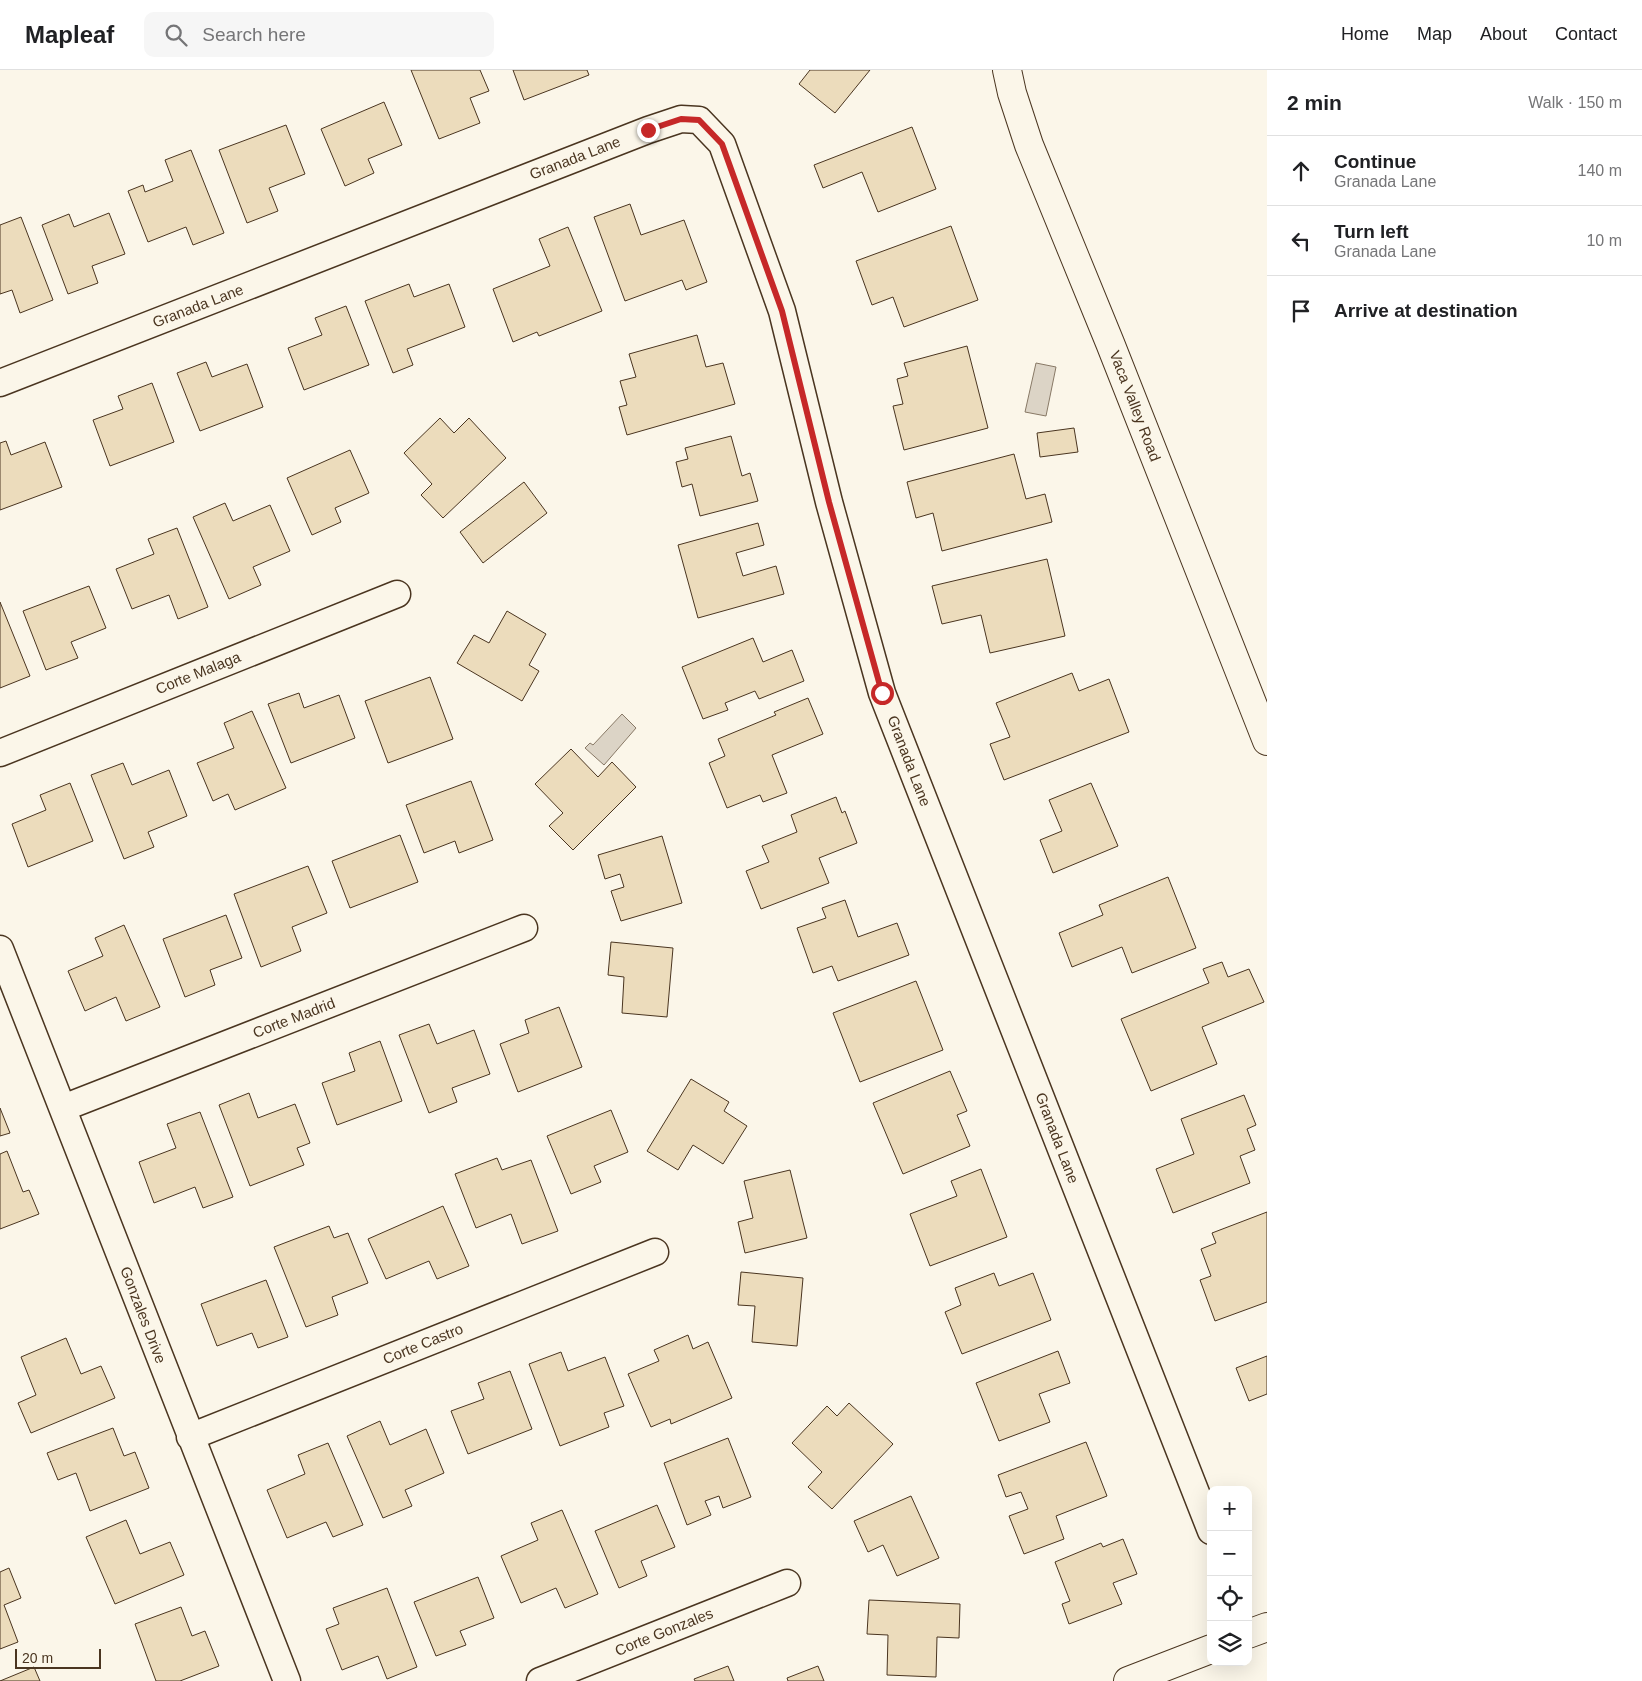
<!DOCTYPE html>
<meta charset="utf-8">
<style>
body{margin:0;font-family:Helvetica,sans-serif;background:#f6f6f6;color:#202124}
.controls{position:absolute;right:15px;bottom:15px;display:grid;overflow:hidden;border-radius:10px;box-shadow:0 5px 20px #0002}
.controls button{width:45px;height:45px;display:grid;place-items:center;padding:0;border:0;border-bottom:1px solid #e0e0e0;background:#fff;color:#202124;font:25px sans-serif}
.scale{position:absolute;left:15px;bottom:12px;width:86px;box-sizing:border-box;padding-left:5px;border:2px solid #4a3520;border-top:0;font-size:14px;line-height:18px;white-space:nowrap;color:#4a3520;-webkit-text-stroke:4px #fbf6e9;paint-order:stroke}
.stop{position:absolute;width:15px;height:15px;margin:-11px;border:4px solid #c62828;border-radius:50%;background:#fff}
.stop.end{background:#c62828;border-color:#fff;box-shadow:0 1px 5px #0008}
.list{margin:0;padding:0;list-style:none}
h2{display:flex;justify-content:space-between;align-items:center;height:65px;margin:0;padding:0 20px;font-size:21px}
h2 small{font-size:16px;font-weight:400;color:#757577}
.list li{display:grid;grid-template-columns:32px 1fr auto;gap:15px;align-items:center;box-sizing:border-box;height:70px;padding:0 20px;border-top:1px solid #e0e0e0}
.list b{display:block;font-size:19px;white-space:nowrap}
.list p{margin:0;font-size:16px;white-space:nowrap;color:#757577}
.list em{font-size:16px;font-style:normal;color:#757577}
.icon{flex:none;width:28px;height:28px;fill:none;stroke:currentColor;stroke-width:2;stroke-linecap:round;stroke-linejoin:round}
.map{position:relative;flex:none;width:1267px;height:1611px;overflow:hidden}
header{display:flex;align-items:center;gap:30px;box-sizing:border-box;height:70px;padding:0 25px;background:#fff;border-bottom:1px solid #e0e0e0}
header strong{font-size:24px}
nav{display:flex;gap:28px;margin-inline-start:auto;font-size:18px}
.search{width:350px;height:45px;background:#f6f6f6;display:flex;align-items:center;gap:12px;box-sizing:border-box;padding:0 18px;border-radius:10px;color:#757577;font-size:19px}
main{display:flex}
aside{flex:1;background:#fff}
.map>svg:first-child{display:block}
.water{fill:#dcd4c6;stroke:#887966}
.building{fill:#ecdcbc;stroke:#4a3520}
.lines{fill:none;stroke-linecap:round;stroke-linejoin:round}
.minor-casing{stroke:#4a3520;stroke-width:29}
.tertiary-casing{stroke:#4a3520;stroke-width:30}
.minor{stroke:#fbf6e9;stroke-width:26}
.tertiary{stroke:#fbf6e9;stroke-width:28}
.route{stroke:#c62828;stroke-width:6}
.labels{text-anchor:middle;stroke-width:4;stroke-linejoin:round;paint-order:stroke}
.street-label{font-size:15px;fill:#4a3520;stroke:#fbf6e9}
</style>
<header>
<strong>Mapleaf</strong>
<div class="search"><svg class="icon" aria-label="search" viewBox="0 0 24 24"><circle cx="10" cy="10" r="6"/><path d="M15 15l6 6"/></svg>Search here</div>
<nav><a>Home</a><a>Map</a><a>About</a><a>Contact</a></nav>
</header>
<main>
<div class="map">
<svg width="1267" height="1611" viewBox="0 0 1267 1611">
<rect width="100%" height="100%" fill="#fbf6e9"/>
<path class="water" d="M1036,293L1056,297L1046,346L1025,342Z
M622,644L636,658L604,695L585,678L590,673L593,675Z"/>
<path class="building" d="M411,0H480L489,21L470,28L480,53L439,69Z
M513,0H587L589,5L524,30Z
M810,0H870L835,43L799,14Z
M384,32L402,75L368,89L374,103L345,116L321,59Z
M286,55L305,104L269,118L278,141L247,153L219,80Z
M912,57L936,119L878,142L862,102L823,118L814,95Z
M191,80L224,163L193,175L186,157L148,172L128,121L143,115L145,122L173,111L165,90Z
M630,134L641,165L684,150L707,212L686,220L682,210L625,231L594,147Z
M109,143L125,184L92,196L98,213L68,224L42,155L69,144L74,157Z
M21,147L53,230L20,243L12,220L0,224V155Z
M951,156L978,230L904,257L893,227L872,235L856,191Z
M568,157L602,241L539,266L537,262L513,272L493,219L550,196L539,169Z
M409,214L414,227L449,214L465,257L407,279L413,295L393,303L365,231Z
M346,236L369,295L304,320L288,278L322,265L315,248Z
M697,265L706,297L723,293L735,334L627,365L619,337L627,335L620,311L636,307L629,284Z
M967,276L988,358L904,380L893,336L903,334L897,309L908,306L904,293Z
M206,292L212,307L247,294L263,337L200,361L177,303Z
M152,313L174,372L110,396L93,350L123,339L118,326Z
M440,348L454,363L469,348L506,388L443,448L421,425L432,414L404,383Z
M1074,358L1078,382L1040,387L1037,363Z
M731,366L742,406L750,403L758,431L700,446L692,414L682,417L676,392L688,389L685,378Z
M6,371L11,385L45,372L62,417L0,440V373Z
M350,380L369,423L335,438L341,452L312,465L287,408Z
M1014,384L1026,429L1045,424L1052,452L942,481L933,443L916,448L907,412Z
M524,412L547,443L483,493L460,462Z
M225,433L233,451L270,435L290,481L253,497L261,515L229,529L193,447Z
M758,453L764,475L736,483L743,506L776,496L784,524L698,548L678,475Z
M177,458L208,537L178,549L169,525L132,539L116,499L154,484L148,469Z
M1047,489L1065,566L990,583L981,545L942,554L932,516Z
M89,516L106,558L71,572L78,588L46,600L23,541Z
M0,532L30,606L0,618Z
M507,541L546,564L529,595L539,601L522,631L457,593L474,565L489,573Z
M753,568L763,592L792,580L804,611L759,629L755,621L725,633L728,640L703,649L682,597Z
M1072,603L1079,621L1109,609L1129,662L1004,710L990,674L1010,667L996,633Z
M430,607L453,669L388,693L365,631Z
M299,623L304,638L339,625L355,668L291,693L268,634Z
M808,628L823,664L772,685L787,723L763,732L760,725L727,738L709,693L725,686L718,669L776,645L774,642Z
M252,641L286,718L235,740L228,724L213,731L197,693L234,678L224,653Z
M571,679L598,707L612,692L636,717L573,780L549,756L563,743L535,714Z
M123,693L132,715L169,700L187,746L148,762L154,777L124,789L91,705Z
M471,711L493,770L459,783L455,771L424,783L406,735Z
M70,713L93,771L28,797L12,754L46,740L40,725Z
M1091,713L1118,776L1053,803L1040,770L1062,761L1049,730Z
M836,727L842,743L845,741L857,773L819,788L829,813L761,839L746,801L769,792L762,776L797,762L791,745Z
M400,765L418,812L350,838L332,791Z
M662,766L682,833L621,851L611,821L624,817L620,804L605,809L598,785Z
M308,796L327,843L292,857L301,881L261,897L234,824Z
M1168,807L1196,878L1132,903L1122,877L1072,897L1059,863L1103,845L1099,835Z
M845,830L858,867L897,853L909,885L838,911L832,896L813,903L797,858L826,848L822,838Z
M226,845L242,888L210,900L215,915L185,927L163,869Z
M124,855L160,937L126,951L116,927L85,941L68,901L103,886L95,868Z
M611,872L673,878L667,947L622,943L624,907L608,905Z
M1222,892L1228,907L1249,899L1264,932L1202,957L1217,994L1151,1021L1121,949L1209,913L1203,899Z
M916,911L943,980L860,1012L833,943Z
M559,937L582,997L518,1022L500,974L529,963L525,950Z
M429,954L437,974L474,960L490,1004L452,1018L457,1032L429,1043L399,965Z
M380,971L402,1031L337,1055L322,1013L355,1001L349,983Z
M950,1001L967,1041L957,1045L970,1076L903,1104L873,1033Z
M691,1009L729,1032L724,1041L747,1056L723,1094L693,1075L678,1100L647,1081Z
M249,1023L258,1048L295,1034L310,1073L297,1078L304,1095L250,1116L219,1035Z
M1244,1025L1256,1055L1247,1059L1255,1080L1240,1086L1250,1113L1173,1143L1156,1099L1194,1084L1181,1049Z
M0,1038L10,1063L0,1066Z
M611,1040L628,1082L594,1096L601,1112L571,1124L547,1066Z
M200,1042L233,1127L203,1138L195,1117L154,1133L139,1092L176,1078L167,1054Z
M7,1081L23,1122L29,1120L39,1144L0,1159V1084Z
M497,1088L502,1100L531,1090L558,1161L522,1174L511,1144L476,1158L455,1104Z
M981,1099L1007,1167L930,1196L910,1144L957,1126L951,1111Z
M790,1100L807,1168L745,1183L738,1152L753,1148L744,1111Z
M443,1136L469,1196L437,1209L429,1191L386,1209L368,1169Z
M1267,1142V1232L1215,1251L1200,1210L1211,1206L1201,1179L1216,1173L1212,1163Z
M329,1156L334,1168L348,1163L368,1213L332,1227L338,1245L306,1257L274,1177Z
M741,1202L803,1208L797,1276L752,1272L755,1236L738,1235Z
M994,1203L999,1216L1033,1203L1051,1250L962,1284L945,1242L961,1235L955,1218Z
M266,1210L288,1267L258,1278L252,1263L217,1276L201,1234Z
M688,1265L693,1279L708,1272L732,1328L671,1354L670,1349L651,1357L628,1304L659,1291L654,1280Z
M66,1268L81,1304L101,1296L115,1328L31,1363L18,1333L36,1325L21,1287Z
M1058,1281L1070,1313L1039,1324L1050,1352L999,1371L976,1313Z
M561,1282L568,1301L605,1287L624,1336L604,1343L609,1357L560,1376L529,1294Z
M1267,1286V1324L1249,1331L1236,1298Z
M510,1301L532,1359L468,1384L451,1341L484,1329L478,1313Z
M849,1333L893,1374L832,1439L808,1417L822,1402L792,1373L827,1336L837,1346Z
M380,1351L390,1375L426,1359L444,1403L405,1420L412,1436L383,1448L347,1366Z
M113,1358L124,1386L135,1382L149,1418L90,1441L76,1403L58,1410L47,1383Z
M728,1368L751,1427L723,1438L719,1426L705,1431L711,1445L687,1455L664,1393Z
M1086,1372L1107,1426L1056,1446L1064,1469L1024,1484L1009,1446L1028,1439L1021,1422L1006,1427L998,1405Z
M328,1373L363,1455L333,1467L326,1452L287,1468L267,1420L305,1404L298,1385Z
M911,1426L939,1488L897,1506L883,1475L868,1482L854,1451Z
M657,1435L675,1477L641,1491L647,1506L619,1518L595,1461Z
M562,1440L598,1524L565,1538L556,1518L521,1533L501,1486L538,1470L531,1453Z
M126,1450L140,1484L170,1472L184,1505L115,1534L86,1467Z
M1123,1469L1137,1504L1113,1513L1122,1534L1069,1554L1062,1534L1070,1531L1055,1492L1101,1473L1103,1477Z
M9,1498L21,1528L4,1535L18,1572L0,1579V1502Z
M478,1507L494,1548L460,1561L466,1575L436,1586L414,1532Z
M387,1518L417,1597L387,1609L378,1586L342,1600L326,1559L339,1554L333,1538Z
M869,1530L960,1534L959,1568L937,1567L936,1607L887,1605L888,1565L867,1564Z
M181,1537L192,1566L205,1561L219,1596L180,1611H156L135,1554Z
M728,1596L734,1611H695L694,1609Z
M818,1596L824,1611H788L787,1608Z
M34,1597L40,1611H0Z"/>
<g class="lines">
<g class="minor-casing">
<path id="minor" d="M0,313L648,60L681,49L699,50L722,74L782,241L829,432L882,623L1211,1461
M0,683L397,524
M0,879L287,1611
M63,1038L524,858
M190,1367L655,1182
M540,1611L787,1513"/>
</g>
<g class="tertiary-casing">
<path id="tertiary" d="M1007,0L1012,23L1029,75L1110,273L1267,671
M1248,1564L1267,1557
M1128,1611L1211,1579"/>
</g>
<use href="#minor" class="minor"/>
<use href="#tertiary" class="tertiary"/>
</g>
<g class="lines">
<path class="route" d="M648,60L681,49L699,50L722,74L782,241L829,432L882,623"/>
</g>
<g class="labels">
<g class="street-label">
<text transform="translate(575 88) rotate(-21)" y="5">Granada Lane</text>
<text transform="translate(198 236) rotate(-21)" y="5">Granada Lane</text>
<text transform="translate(1135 336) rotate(69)" y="5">Vaca Valley Road</text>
<text transform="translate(198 603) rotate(-22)" y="5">Corte Malaga</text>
<text transform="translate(909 691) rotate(69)" y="5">Granada Lane</text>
<text transform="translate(294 948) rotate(-21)" y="5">Corte Madrid</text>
<text transform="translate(1057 1068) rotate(69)" y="5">Granada Lane</text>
<text transform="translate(143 1245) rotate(69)" y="5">Gonzales Drive</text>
<text transform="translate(423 1274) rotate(-22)" y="5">Corte Castro</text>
<text transform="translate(664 1562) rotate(-22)" y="5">Corte Gonzales</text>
</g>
</g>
</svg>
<div class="controls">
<button>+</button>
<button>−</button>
<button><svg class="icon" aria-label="locate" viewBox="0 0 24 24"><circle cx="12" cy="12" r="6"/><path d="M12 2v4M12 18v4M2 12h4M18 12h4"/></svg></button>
<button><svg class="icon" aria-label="layers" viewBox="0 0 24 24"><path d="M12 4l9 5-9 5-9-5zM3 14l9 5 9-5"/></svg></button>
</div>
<div class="scale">20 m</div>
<div class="stop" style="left:882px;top:623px"></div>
<div class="stop end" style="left:648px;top:60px"></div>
</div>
<aside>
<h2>2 min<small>Walk · 150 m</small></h2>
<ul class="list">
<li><svg class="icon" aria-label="ahead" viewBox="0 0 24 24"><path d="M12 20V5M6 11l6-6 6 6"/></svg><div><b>Continue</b><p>Granada Lane</p></div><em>140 m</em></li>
<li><svg class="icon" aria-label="left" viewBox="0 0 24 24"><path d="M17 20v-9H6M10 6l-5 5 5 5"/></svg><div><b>Turn left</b><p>Granada Lane</p></div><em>10 m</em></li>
<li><svg class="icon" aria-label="arrive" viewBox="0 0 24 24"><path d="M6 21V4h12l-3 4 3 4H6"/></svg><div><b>Arrive at destination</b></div></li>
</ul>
</aside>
</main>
